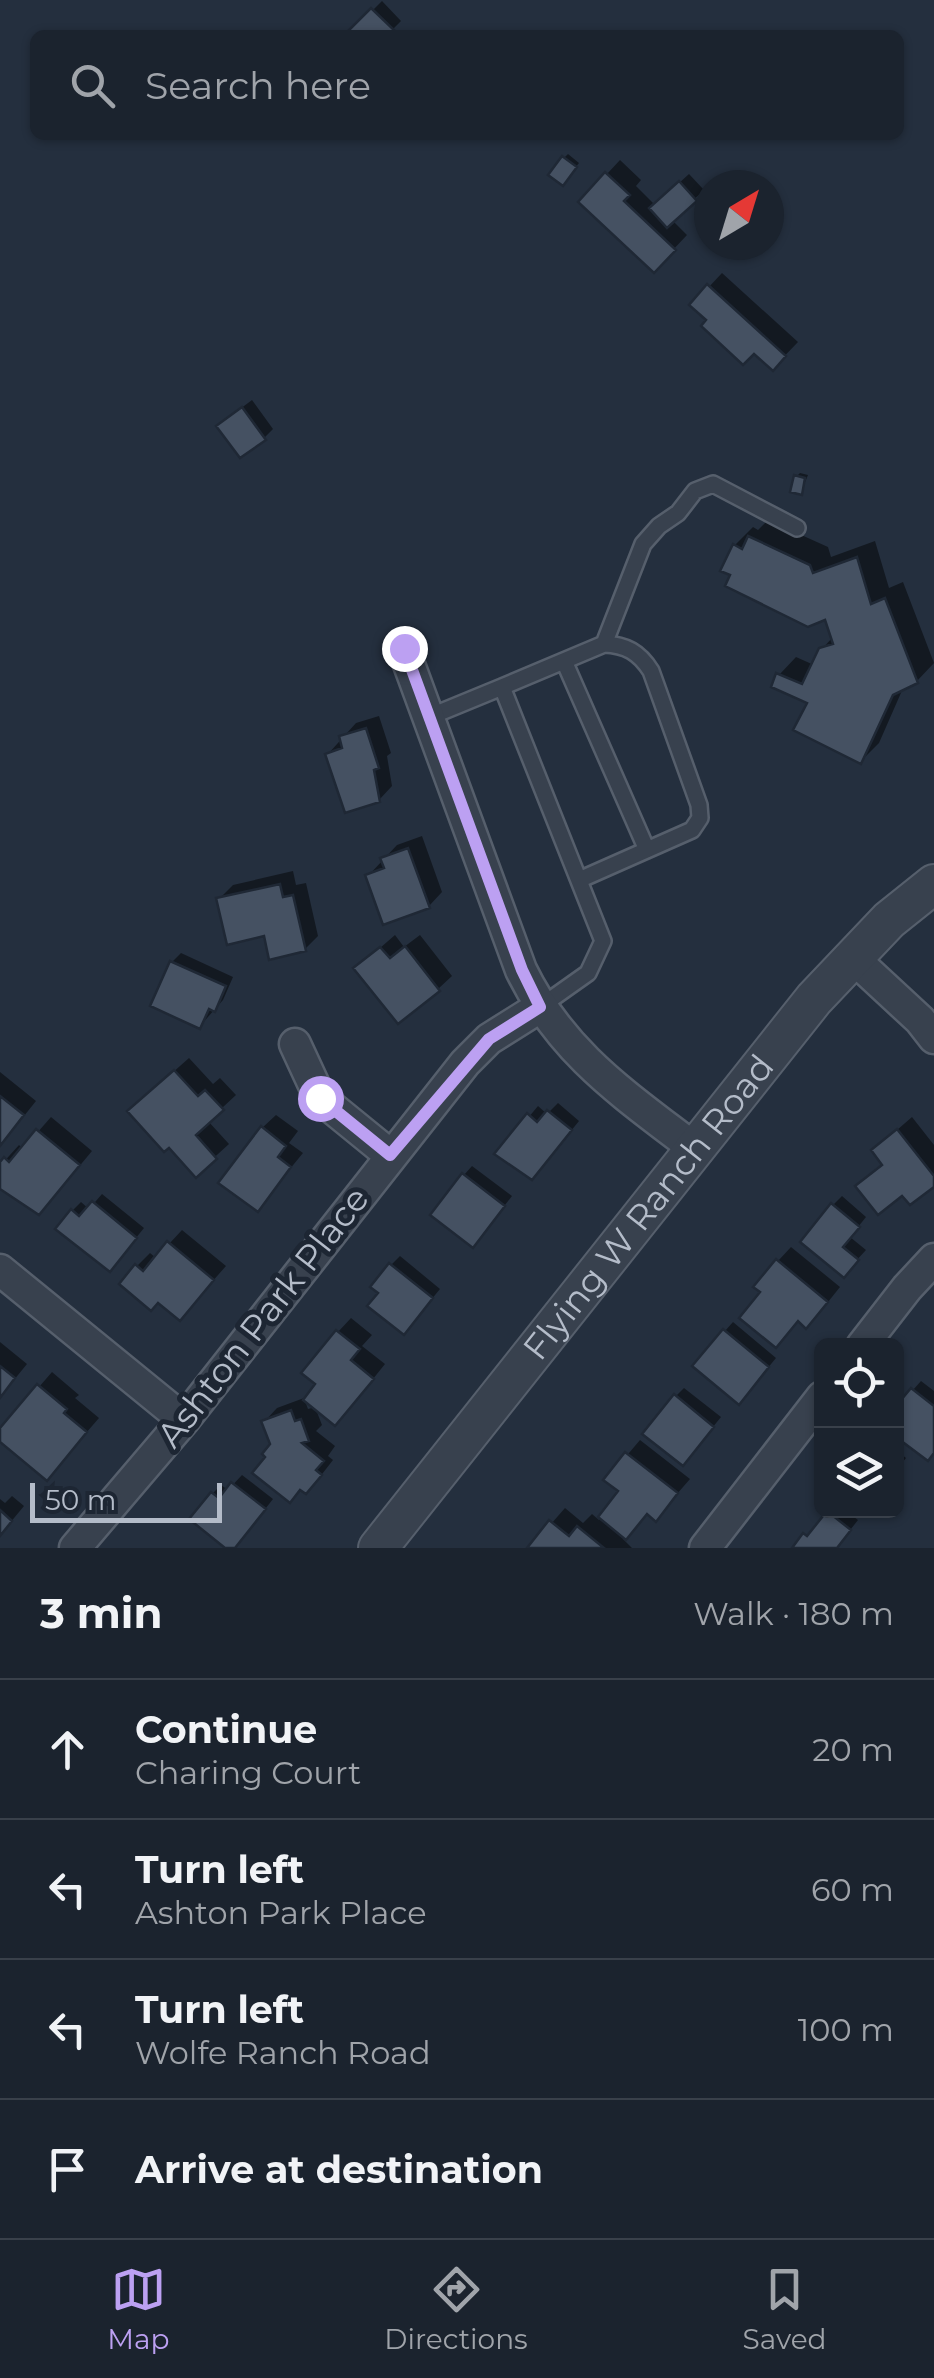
<!DOCTYPE html>
<meta charset="utf-8">
<style>
body{margin:0;font-family:Montserrat,sans-serif;background:#242b36;color:#f1f3f6}
.controls{position:absolute;right:30px;bottom:30px;display:grid;overflow:hidden;border-radius:15px;box-shadow:0 2px 8px #0004}
.controls button{width:90px;height:90px;display:grid;place-items:center;padding:0;border:0;border-bottom:2px solid #39404a;background:#1b232e;color:#f1f3f6;font:50px sans-serif}
.compass{position:absolute;left:694px;top:170px;width:90px;height:90px;border-radius:50%;background:#1b232e;box-shadow:0 2px 8px #0004;rotate:38deg}
.scale{position:absolute;left:30px;bottom:25px;width:192px;box-sizing:border-box;padding-left:10px;border:5px solid #b4bcc9;border-top:0;font-size:28px;line-height:35px;white-space:nowrap;color:#b4bcc9;-webkit-text-stroke:8px #1d2633;paint-order:stroke}
.stop{position:absolute;width:30px;height:30px;margin:-22px;border:8px solid #bca0f2;border-radius:50%;background:#fff}
.stop.end{background:#bca0f2;border-color:#fff;box-shadow:0 2px 10px #0008}
.list{margin:0;padding:0;list-style:none}
h2{display:flex;justify-content:space-between;align-items:center;height:130px;margin:0;padding:0 40px;font-size:42px}
h2 small{font-size:32px;font-weight:400;color:#a0a4aa}
.list li{display:grid;grid-template-columns:65px 1fr auto;gap:30px;align-items:center;box-sizing:border-box;height:140px;padding:0 40px;border-top:2px solid #39404a}
.list b{display:block;font-size:38px;white-space:nowrap}
.list p{margin:0;font-size:32px;white-space:nowrap;color:#a0a4aa}
.list em{font-size:32px;font-style:normal;color:#a0a4aa}
.icon{flex:none;width:55px;height:55px;fill:none;stroke:currentColor;stroke-width:2;stroke-linecap:round;stroke-linejoin:round}
.map{position:relative;flex:none;width:934px;height:1548px;overflow:hidden}
.search{position:absolute;background:#1b232e;box-shadow:0 2px 8px #0004;left:30px;right:30px;top:30px;height:110px;display:flex;align-items:center;gap:25px;box-sizing:border-box;padding:0 35px;border-radius:15px;color:#a0a4aa;font-size:38px}
.sheet{height:690px;background:#1b232e}
nav{display:flex;justify-content:space-around;align-items:center;box-sizing:border-box;height:140px;border-top:2px solid #39404a;background:#1b232e;font-size:28px;color:#a0a4aa}
nav a{display:grid;justify-items:center;gap:5px}
nav .on{color:#bca0f2}
.map>svg:first-child{display:block}
.shadow{fill:#0007}
.building{fill:#455162;stroke:#1f2835;stroke-width:2.5}
.lines{fill:none;stroke-linecap:round;stroke-linejoin:round}
.service-casing{stroke:#565f6c;stroke-width:20}
.minor-casing{stroke:#565f6c;stroke-width:35}
.tertiary-casing{stroke:#565f6c;stroke-width:42}
.service{stroke:#38414e;stroke-width:15}
.minor{stroke:#38414e;stroke-width:30}
.tertiary{stroke:#38414e;stroke-width:38}
.route{stroke:#bca0f2;stroke-width:12}
.labels{text-anchor:middle;stroke-width:10;stroke-linejoin:round;paint-order:stroke}
.street-label{font-size:35px;fill:#b4bcc9;stroke:#1d2633}
</style>
<div class="map">
<svg width="934" height="1548" viewBox="0 0 934 1548">
<rect width="100%" height="100%" fill="#242f3e"/>
<path class="shadow" d="M382,1L401,21L387,35H352L350,33Z
M568,154L579,163L566,179L564,158Z
M620,160L641,180L636,186L655,205L689,174L704,190L672,220L687,235L654,270L607,174Z
M722,273L798,342L773,368L692,305Z
M252,400L273,429L264,438L228,418Z
M800,473L808,475L801,492L796,477Z
M768,520L828,547L831,557L875,541L889,588L903,582L934,663L917,681L904,686L879,743L861,761L811,702L779,675L796,657L814,665L821,650L833,637L826,617L733,574L735,545L753,527L758,530Z
M379,716L391,753L387,756L392,786L379,800L328,754L356,723Z
M422,836L442,892L429,906L368,876L397,845Z
M293,871L296,885L306,883L318,936L305,949L266,933L219,899L233,885Z
M395,935L404,947L420,935L452,976L438,989L357,968Z
M181,953L233,977L223,1000L200,1026L172,962Z
M189,1058L213,1084L220,1078L236,1095L208,1121L229,1144L196,1174L144,1098Z
M0,1072L36,1101L0,1146Z
M558,1103L579,1121L541,1168L498,1154L538,1106L547,1114Z
M276,1115L298,1131L289,1143L303,1153L257,1209L262,1128Z
M51,1117L92,1151L52,1199L0,1186V1166L19,1145L23,1149Z
M912,1117L934,1145V1184L903,1192L859,1186L884,1163L874,1150Z
M472,1166L512,1196L481,1236L464,1175Z
M102,1194L144,1228L118,1260L72,1211L81,1202L89,1209Z
M842,1196L866,1217L850,1237L866,1250L844,1274L833,1205Z
M182,1230L226,1266L180,1318L137,1266L150,1253L156,1258Z
M791,1247L840,1287L820,1312L763,1292L778,1261Z
M400,1256L440,1289L412,1323L381,1293L391,1265Z
M351,1318L372,1335L362,1346L385,1364L348,1410L338,1332Z
M733,1322L776,1358L747,1393L725,1331Z
M0,1342L27,1364L0,1397Z
M52,1372L79,1395L75,1398L99,1418L47,1478L0,1439V1432Z
M921,1381L934,1391V1451L913,1390Z
M684,1388L721,1417L691,1454L676,1396Z
M304,1398L308,1409L315,1407L322,1425L316,1431L335,1446L328,1456L333,1460L319,1478L272,1445L264,1422L277,1408Z
M640,1440L690,1479L656,1518L648,1512L623,1539L632,1548H530L565,1508L583,1523L592,1514L599,1520L622,1491L607,1479Z
M896,1450L906,1458L896,1470Z
M242,1475L273,1499L240,1541L229,1548L213,1493L221,1485L228,1490Z
M12,1496L24,1506L0,1535V1499L5,1503Z
M831,1510H845L858,1520L836,1548H795Z"/>
<path class="building" d="M371,8L395,31L391,35H349L346,33Z
M562,156L577,167L563,186L548,175Z
M605,172L630,195L624,201L676,250L654,273L578,202Z
M679,181L697,201L667,228L649,208Z
M707,284L786,356L773,371L754,354L743,365L701,326L706,320L689,305Z
M242,407L266,440L240,458L216,426Z
M794,475L805,478L802,495L790,492Z
M748,536L810,565L813,573L857,557L871,604L885,598L918,683L893,695L861,764L793,730L807,703L771,687L776,673L802,684L819,648L833,644L825,620L808,627L725,586L730,575L720,571L733,544L742,549Z
M366,728L379,768L374,770L380,802L345,813L325,754L342,748L339,736Z
M408,848L430,908L383,925L365,875L384,868L380,858Z
M280,884L283,897L293,895L306,951L269,960L264,936L227,945L216,898Z
M405,946L440,991L398,1024L353,968L380,947L390,958Z
M170,961L226,986L215,1012L209,1009L200,1029L150,1006Z
M174,1070L198,1096L205,1090L224,1110L196,1135L217,1159L196,1178L169,1148L164,1152L127,1111Z
M0,1096L24,1115L0,1146Z
M547,1110L572,1130L532,1180L494,1154L527,1113L537,1122Z
M261,1126L286,1146L278,1157L291,1167L258,1212L218,1183Z
M36,1129L80,1165L39,1215L0,1189V1162L4,1157L9,1162Z
M897,1129L934,1176V1187L910,1205L902,1196L878,1215L855,1186L882,1165L871,1150Z
M462,1173L505,1206L473,1248L430,1215Z
M92,1201L137,1238L110,1272L55,1229L71,1209L79,1216Z
M831,1203L860,1227L843,1247L859,1260L844,1278L800,1242Z
M167,1241L214,1280L180,1321L158,1303L151,1311L119,1284L135,1264L143,1271Z
M776,1259L828,1302L806,1329L798,1321L776,1348L739,1318L760,1292L753,1287Z
M389,1263L433,1298L404,1335L367,1306L378,1293L370,1287Z
M723,1329L769,1367L739,1405L692,1366Z
M336,1330L360,1349L351,1360L374,1379L335,1426L303,1400L315,1384L301,1373Z
M0,1366L15,1378L0,1398Z
M37,1384L67,1409L64,1413L87,1432L47,1481L0,1442V1428Z
M911,1388L934,1406V1453L928,1461L896,1437V1406Z
M674,1394L714,1427L683,1466L642,1434Z
M291,1410L295,1421L301,1419L309,1441L302,1443L324,1461L316,1470L322,1475L306,1494L300,1490L290,1503L252,1473L265,1457L262,1454L270,1444L261,1421Z
M625,1452L678,1493L656,1522L647,1514L626,1540L598,1517L618,1491L603,1480Z
M231,1482L266,1509L235,1548H225L189,1519L211,1492L219,1498Z
M0,1510L12,1521L0,1536Z
M827,1511L851,1530L837,1548H792L803,1533L807,1536Z
M549,1520L569,1536L577,1526L604,1548H527Z"/>
<g class="lines">
<g class="service-casing">
<path id="service" d="M564,661L647,850
M429,717L502,687
M579,880L692,830L700,818L699,805L651,671C639,652 626,645 604,644
M540,1007L588,973L603,941L502,687L604,644L643,544L659,526L678,513L695,491L713,484L797,528"/>
</g>
<g class="minor-casing">
<path id="minor" d="M403,648L521,970C562,1054 624,1094 695,1149
M852,957L920,1020L934,1038
M295,1044L320,1098L390,1155
M0,1270L184,1420
M862,1346L907,1288L934,1259
M75,1548L184,1420L465,1063L489,1039L540,1007
M705,1548L822,1397"/>
</g>
<g class="tertiary-casing">
<g id="tertiary">
<path id="s1" d="M378,1548L814,999L889,920L934,884"/>
</g>
</g>
<use href="#service" class="service"/>
<use href="#minor" class="minor"/>
<use href="#tertiary" class="tertiary"/>
</g>
<g class="lines">
<path class="route" d="M320,1098L390,1155L489,1039L540,1007L522,970L404,648"/>
</g>
<g class="labels">
<g class="street-label">
<text dy="12" stroke="none"><textPath href="#s1" startOffset="435">Flying W Ranch Road</textPath></text>
<text transform="translate(263 1317) rotate(-52)" y="12">Ashton Park Place</text>
</g>
</g>
</svg>
<div class="controls">
<button><svg class="icon" aria-label="locate" viewBox="0 0 24 24"><circle cx="12" cy="12" r="6"/><path d="M12 2v4M12 18v4M2 12h4M18 12h4"/></svg></button>
<button><svg class="icon" aria-label="layers" viewBox="0 0 24 24"><path d="M12 4l9 5-9 5-9-5zM3 14l9 5 9-5"/></svg></button>
</div>
<svg class="compass" viewBox="-18 -18 36 36"><path d="M0-13l5 13h-10z" fill="#e53935"/><path d="M0 13l5-13h-10z" fill="#a0a4aa"/></svg>
<div class="scale">50 m</div>
<div class="stop" style="left:320px;top:1098px"></div>
<div class="stop end" style="left:404px;top:648px"></div>
<div class="search"><svg class="icon" aria-label="search" viewBox="0 0 24 24"><circle cx="10" cy="10" r="6"/><path d="M15 15l6 6"/></svg>Search here</div>
</div>
<section class="sheet">
<h2>3 min<small>Walk · 180 m</small></h2>
<ul class="list">
<li><svg class="icon" aria-label="ahead" viewBox="0 0 24 24"><path d="M12 20V5M6 11l6-6 6 6"/></svg><div><b>Continue</b><p>Charing Court</p></div><em>20 m</em></li>
<li><svg class="icon" aria-label="left" viewBox="0 0 24 24"><path d="M17 20v-9H6M10 6l-5 5 5 5"/></svg><div><b>Turn left</b><p>Ashton Park Place</p></div><em>60 m</em></li>
<li><svg class="icon" aria-label="left" viewBox="0 0 24 24"><path d="M17 20v-9H6M10 6l-5 5 5 5"/></svg><div><b>Turn left</b><p>Wolfe Ranch Road</p></div><em>100 m</em></li>
<li><svg class="icon" aria-label="arrive" viewBox="0 0 24 24"><path d="M6 21V4h12l-3 4 3 4H6"/></svg><div><b>Arrive at destination</b></div></li>
</ul>
</section>
<nav>
<a class="on"><svg class="icon" aria-label="map" viewBox="0 0 24 24"><path d="M3 6l6-2 6 2 6-2v14l-6 2-6-2-6 2zM9 4v14M15 6v14"/></svg>Map</a>
<a><svg class="icon" aria-label="directions" viewBox="0 0 24 24"><path d="M12 3l9 9-9 9-9-9zM9 14v-3h6M13 9l2 2-2 2"/></svg>Directions</a>
<a><svg class="icon" aria-label="saved" viewBox="0 0 24 24"><path d="M7 4h10v16l-5-4-5 4z"/></svg>Saved</a>
</nav>
